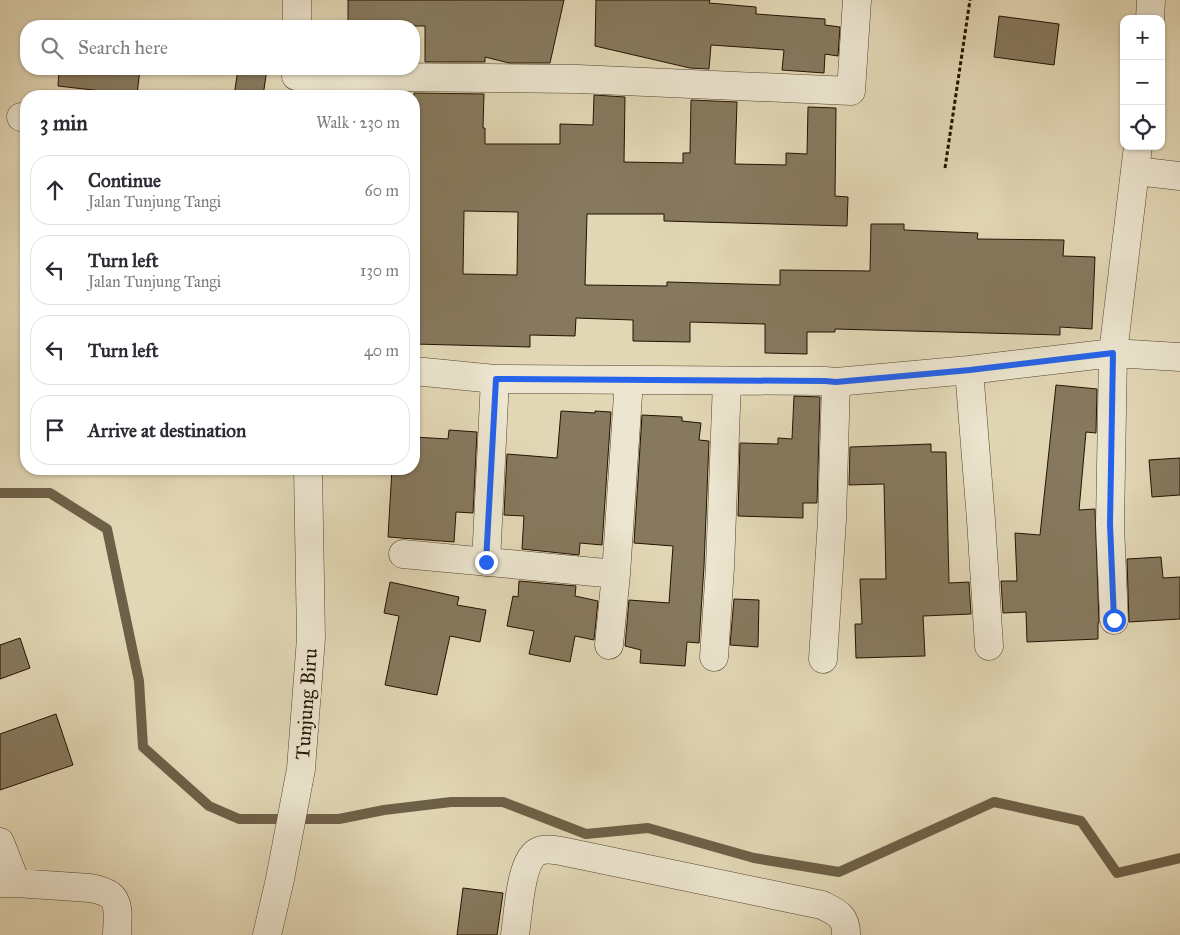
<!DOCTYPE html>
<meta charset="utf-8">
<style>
body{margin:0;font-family:"IM FELL Great Primer",serif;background:#f2f2f3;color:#2b2b33}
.controls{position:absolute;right:15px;top:15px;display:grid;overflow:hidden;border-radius:10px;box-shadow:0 1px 4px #0004}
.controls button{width:45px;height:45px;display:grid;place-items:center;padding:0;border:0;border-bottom:1px solid #e1e1e2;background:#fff;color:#2b2b33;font:25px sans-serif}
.stop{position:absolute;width:15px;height:15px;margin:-11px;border:4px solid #2563eb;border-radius:50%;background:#fff}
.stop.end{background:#2563eb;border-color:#fff;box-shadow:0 1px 5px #0008}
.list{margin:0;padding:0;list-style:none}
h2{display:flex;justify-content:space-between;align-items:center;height:65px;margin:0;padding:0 20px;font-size:21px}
h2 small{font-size:16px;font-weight:400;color:#7c7c81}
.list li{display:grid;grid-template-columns:32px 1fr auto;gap:15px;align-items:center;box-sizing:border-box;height:70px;margin:0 10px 10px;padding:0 10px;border:1px solid #e1e1e2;border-radius:20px}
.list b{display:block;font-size:19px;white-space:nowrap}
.list p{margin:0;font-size:16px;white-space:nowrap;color:#7c7c81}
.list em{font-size:16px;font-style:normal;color:#7c7c81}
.icon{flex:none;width:28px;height:28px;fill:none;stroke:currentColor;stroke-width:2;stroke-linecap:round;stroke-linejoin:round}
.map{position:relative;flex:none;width:1180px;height:935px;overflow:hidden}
.search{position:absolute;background:#fff;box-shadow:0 1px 4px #0004;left:20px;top:20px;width:400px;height:55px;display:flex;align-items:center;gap:12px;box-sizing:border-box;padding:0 18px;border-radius:20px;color:#7c7c81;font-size:19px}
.panel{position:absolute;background:#fff;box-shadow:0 1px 4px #0004;left:20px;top:90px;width:400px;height:385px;border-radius:20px}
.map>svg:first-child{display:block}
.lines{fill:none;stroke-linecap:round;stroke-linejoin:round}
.stream{stroke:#6e6047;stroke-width:10}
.building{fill:#86795e;stroke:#221300;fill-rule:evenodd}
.minor-casing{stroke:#52442d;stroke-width:29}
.path{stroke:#221300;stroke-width:3;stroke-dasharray:4 2.5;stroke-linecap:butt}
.minor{stroke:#ece5cf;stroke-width:28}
.route{stroke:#2563eb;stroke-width:6}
.labels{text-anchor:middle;stroke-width:5;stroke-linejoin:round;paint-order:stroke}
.street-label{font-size:20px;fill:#221300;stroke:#ece5cf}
</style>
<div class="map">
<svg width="1180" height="935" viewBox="0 0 1180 935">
<rect width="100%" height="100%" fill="#e2d7b5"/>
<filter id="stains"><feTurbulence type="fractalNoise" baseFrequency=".004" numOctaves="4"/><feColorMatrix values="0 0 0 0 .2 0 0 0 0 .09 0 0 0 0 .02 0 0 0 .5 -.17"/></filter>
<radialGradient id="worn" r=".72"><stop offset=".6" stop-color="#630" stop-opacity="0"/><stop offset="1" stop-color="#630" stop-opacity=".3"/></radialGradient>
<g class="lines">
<path class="stream" d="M0,493H50L107,529L139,681L143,747L209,806L239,819H339L384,810L451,802H503L586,834L648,828L754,858L839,872L994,802L1081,821L1117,873L1180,858"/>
</g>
<path class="building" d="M348,0H564L550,63H509L485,57V62H425V26H348Z
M596,0H710L709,3L756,7V14L825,19V25L840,27L838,56L825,54L824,73L782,70L784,50L711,45L709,69L690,68L595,46Z
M999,16L1059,24L1054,65L994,57Z
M59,69H140L137,95L58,86Z
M238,69H267L263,96H234Z
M414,93L484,94L483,128H485V144H560V124L593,125L594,95L625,97L624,162L683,163V153H690L691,100L737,102L735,164L786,165V153L807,154L808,107L836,108L835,196L848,197L847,226L664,221V214H587L585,285L667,286V282L780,285V270L870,271L871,224H904V230L978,233L977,239L1064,240L1063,256L1095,257L1092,329L1060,327V335L835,329V332H807V354L765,353V324L690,322V342L633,341V320L576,318L575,336L530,335V347L414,344L415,227H414ZM464,211L518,212L517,275L463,274Z
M1056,385L1097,389L1096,433L1086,432L1079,510L1095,509L1099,623H1098V639L1027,642L1026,612L1003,613L1001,581H1017L1015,533L1040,535Z
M794,396L820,397L817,503H803V518L738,516L740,443L778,444V438L792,439Z
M561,411L595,413V411L611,412L602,545L580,543L579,555L522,549L524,516L504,515L507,454L557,458Z
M642,415L682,417V421L701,423L699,440L709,441L704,566L699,643L687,642L685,666L640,663L641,650L625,646L629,600L669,603L673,546L634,543Z
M449,430L477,432L473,513L456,512L454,542L388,537L392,469H414V437L448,439Z
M931,444V452H946L949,583L969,582L971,614L923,616L925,656L856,658L855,624H862L860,579H886L884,484L849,485L850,447Z
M1180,458V495L1152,497L1149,460Z
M1161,557L1163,578L1180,577V619L1129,622L1127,559Z
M519,581L576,586L575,596L598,601L594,640L575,636L570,662L529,654L534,631L507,626L513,596L518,597Z
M390,582L459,597L457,605L486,610L480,642L450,636L437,695L385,685L399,616L384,613Z
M734,599L759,600L758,647L730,645Z
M20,638L30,668L0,679V645Z
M56,714L73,765L0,790V734Z
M463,888L503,893L497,935H457Z"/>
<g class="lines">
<g class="minor-casing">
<path id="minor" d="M1150,19L1151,0
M297,26V0
M296,76L578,79L851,91L857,0
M21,117L26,118
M1136,171L1180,176
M969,370L981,520L989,646
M414,371L495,379L825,381L836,382L969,370L1113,353L1180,357
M403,554L616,574
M486,562L495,379
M1114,620L1110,524L1113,353L1138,146
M609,645L616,574L629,380
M714,657L720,567L727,381
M823,659L832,520L836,382
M0,842L16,883
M0,883H16L90,888C96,889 104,891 110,895C121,903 117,923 117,935
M267,935L280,879L301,769L311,638L308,469
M515,935C518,916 520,862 537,852C544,848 554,850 561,851L822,905C836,912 847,916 846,935"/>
</g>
<path class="path" d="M945,168L970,0"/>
<use href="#minor" class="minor"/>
</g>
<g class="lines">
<path class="route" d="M486,562L496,379L825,381L836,382L970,370L1113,353L1110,524L1114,620"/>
</g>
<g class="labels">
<g class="street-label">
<text transform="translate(306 704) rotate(-86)" y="7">Tunjung Biru</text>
</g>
</g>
<rect width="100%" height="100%" filter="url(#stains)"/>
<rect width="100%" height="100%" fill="url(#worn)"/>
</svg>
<div class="controls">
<button>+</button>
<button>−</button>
<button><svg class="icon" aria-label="locate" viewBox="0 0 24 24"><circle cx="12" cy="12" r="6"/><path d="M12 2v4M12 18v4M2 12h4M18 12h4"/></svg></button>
</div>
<div class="stop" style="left:1114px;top:620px"></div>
<div class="stop end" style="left:486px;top:562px"></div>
<div class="search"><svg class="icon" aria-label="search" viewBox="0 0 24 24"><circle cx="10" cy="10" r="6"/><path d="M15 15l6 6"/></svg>Search here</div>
<section class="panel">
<h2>3 min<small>Walk · 230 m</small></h2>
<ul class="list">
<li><svg class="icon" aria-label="ahead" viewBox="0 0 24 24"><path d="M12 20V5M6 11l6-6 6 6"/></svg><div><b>Continue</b><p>Jalan Tunjung Tangi</p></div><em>60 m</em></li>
<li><svg class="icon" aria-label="left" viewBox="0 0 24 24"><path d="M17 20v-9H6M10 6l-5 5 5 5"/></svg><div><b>Turn left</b><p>Jalan Tunjung Tangi</p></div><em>130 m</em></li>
<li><svg class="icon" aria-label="left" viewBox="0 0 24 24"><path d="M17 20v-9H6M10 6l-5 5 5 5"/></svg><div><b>Turn left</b></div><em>40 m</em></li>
<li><svg class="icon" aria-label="arrive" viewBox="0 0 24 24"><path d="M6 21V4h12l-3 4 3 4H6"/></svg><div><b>Arrive at destination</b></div></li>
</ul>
</section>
</div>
